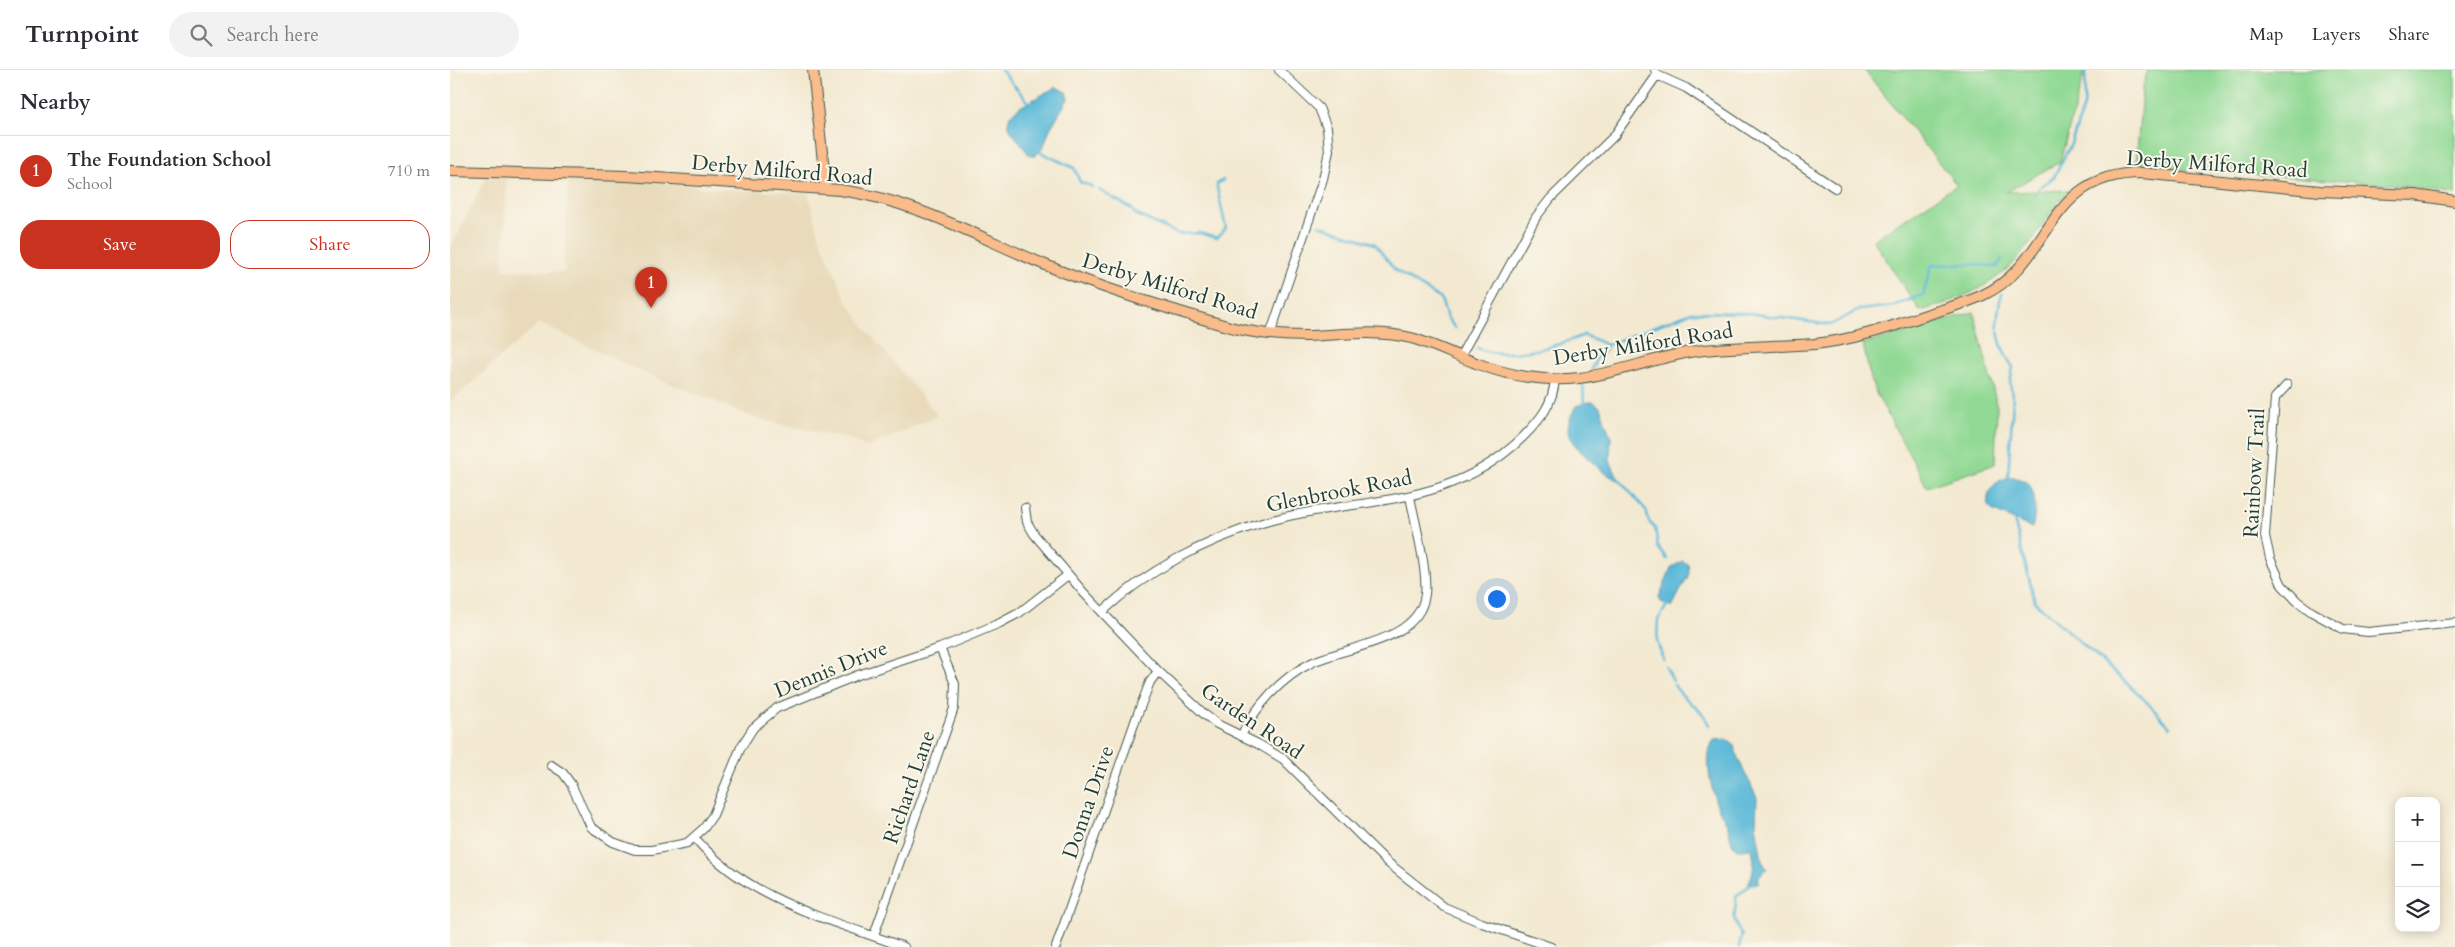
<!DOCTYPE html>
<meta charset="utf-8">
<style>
body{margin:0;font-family:Cardo,serif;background:#f2f2f3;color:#2b2b33}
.controls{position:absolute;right:15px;bottom:15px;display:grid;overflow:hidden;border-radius:10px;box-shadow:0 2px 12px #0003}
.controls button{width:45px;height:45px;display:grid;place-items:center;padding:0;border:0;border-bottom:1px solid #e1e1e2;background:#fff;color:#2b2b33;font:25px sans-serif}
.you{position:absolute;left:1046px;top:528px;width:18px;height:18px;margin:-12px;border:4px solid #fff;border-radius:50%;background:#1a73e8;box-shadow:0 0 0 8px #1a73e833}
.badge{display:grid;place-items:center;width:32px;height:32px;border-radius:50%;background:#c8321e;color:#fff;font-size:16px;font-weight:700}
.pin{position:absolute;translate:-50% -41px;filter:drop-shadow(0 1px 2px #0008)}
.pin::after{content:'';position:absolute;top:26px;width:18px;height:15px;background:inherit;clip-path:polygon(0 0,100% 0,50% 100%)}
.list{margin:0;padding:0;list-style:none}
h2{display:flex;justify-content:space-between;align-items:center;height:65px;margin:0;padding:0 20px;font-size:21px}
h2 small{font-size:16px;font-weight:400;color:#7c7c81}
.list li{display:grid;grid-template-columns:32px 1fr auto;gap:15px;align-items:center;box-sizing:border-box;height:70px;padding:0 20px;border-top:1px solid #e1e1e2}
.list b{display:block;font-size:19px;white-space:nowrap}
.list p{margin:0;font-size:16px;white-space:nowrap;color:#7c7c81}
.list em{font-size:16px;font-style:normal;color:#7c7c81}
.actions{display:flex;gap:10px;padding:15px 20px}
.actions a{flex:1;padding:11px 0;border:1px solid #c8321e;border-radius:20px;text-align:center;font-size:18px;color:#c8321e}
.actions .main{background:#c8321e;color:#fff}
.icon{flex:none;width:28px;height:28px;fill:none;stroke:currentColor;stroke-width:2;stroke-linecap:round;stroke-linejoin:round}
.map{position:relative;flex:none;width:2005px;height:877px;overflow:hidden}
header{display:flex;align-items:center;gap:30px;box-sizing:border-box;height:70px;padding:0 25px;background:#fff;border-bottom:1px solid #e1e1e2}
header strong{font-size:24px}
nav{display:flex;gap:28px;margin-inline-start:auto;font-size:18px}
.search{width:350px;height:45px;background:#f2f2f3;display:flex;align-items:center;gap:12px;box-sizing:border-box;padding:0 18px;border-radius:28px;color:#7c7c81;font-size:19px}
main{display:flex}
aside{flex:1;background:#fff}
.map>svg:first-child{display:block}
.built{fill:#e8daba}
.green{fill:#91d994;stroke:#588b64}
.water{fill:#59b8d8;stroke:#3c7a86}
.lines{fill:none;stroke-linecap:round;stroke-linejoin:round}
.stream{stroke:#59b8d8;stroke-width:2.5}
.minor-casing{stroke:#3f574c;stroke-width:10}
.major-casing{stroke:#3f574c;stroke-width:12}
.minor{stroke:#fff;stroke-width:8}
.major{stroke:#fabc8b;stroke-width:10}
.labels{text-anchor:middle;stroke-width:4;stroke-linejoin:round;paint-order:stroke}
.street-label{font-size:21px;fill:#1f3d34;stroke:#fbf7ec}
</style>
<header>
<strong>Turnpoint</strong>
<div class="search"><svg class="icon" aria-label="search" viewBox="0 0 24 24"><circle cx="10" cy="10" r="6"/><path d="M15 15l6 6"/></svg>Search here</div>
<nav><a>Map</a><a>Layers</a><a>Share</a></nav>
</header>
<main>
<aside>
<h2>Nearby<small></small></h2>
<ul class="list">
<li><span class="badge">1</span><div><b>The Foundation School</b><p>School</p></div><em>710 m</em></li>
</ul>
<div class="actions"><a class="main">Save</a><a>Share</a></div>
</aside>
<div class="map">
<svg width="2005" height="877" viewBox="0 0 2005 877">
<rect width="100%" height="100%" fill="#fbf7ec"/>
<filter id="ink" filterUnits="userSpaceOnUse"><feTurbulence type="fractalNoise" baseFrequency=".02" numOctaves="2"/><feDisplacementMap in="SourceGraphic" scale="10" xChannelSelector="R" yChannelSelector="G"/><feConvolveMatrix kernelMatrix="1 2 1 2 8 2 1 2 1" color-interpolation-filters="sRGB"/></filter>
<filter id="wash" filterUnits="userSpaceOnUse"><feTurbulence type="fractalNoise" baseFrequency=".0096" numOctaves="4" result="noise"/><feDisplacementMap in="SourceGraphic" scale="20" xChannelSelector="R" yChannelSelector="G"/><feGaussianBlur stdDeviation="1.12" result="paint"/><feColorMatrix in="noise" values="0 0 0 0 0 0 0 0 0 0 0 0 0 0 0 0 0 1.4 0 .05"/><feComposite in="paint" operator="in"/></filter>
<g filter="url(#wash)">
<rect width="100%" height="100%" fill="#f3e9d1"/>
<path class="built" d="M38,103H57L53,200L114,202L118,110L220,113L264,119L358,123L370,169L396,230L416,259L488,346L418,377L399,369L308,349L197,304L89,253L0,332V180Z"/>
<path class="green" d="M1414,0H1635L1610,92L1556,122L1619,120C1601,139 1590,162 1573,182C1548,215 1509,230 1470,241L1423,170L1507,115Z
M1698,0H2005V125L1949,115L1686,96L1692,19Z
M1524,242L1547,336L1545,394L1477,417L1427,325L1421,311L1413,274Z"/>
<path class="water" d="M606,17L616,22L618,29L600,59L593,78L585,86H580L561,61L558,53L560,45L570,37Z
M1138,332H1144L1150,337L1161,368L1160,391L1169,410C1160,410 1122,376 1119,366C1116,356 1121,345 1126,336Z
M1564,407L1577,412C1587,422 1586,445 1582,458L1542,440L1538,436C1535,419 1549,407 1564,407Z
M1232,491L1238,494L1239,504L1222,537L1211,532L1209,527L1221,498Z
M1276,669L1284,675L1288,688L1307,728L1306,754L1312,791L1317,799L1309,806L1308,814H1298C1304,803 1305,792 1302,779C1297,778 1291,783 1285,777C1280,773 1280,762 1278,756C1275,749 1271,745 1268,738C1262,722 1252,685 1264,670Z"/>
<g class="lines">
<path class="stream" d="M551,0L581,35
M589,78L590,82L624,98L630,112L643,117
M649,120L682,139L685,144L728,164L750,163L767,168L776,158L767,118V114L773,110
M1585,126L1589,118L1604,107L1621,74L1634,36L1636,0
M869,155L925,174L945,200L991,229L997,248L1005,258
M1552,224C1544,250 1546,274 1563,297L1560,312L1563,330L1558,408
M1027,278C1055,291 1106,277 1134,265L1157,275
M1142,299L1146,288L1156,280L1157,275L1242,242L1298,243L1380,255L1409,240L1443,236L1473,225L1482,195L1525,194L1547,197L1552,188
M1133,315L1134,334
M1166,406L1196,440L1199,452L1205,458L1208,477L1217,489
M1563,446L1585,532L1690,625L1720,657
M1213,589L1207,571L1208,550L1219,532
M1216,597L1223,611
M1224,615C1235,633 1251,635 1259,655
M1289,877L1292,865C1280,849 1286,845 1286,827L1303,812"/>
</g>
</g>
<g filter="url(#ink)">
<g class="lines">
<g class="minor-casing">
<path id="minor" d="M1207,5L1236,18L1385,118
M820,265L873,109L879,81L877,58L869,38L829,0
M1010,287L1086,147L1101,128L1164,66L1207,5L1205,0
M1837,315L1825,328L1815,466L1820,488L1832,515L1847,531L1862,542L1893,559L1918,562L2005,553
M575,438L577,452L584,464L634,523L708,601L754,644L767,654L808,674L833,689L937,792L994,837L1032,853L1101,877
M652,542C696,501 754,471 812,453C906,425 996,442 1073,367C1091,349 1103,334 1105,309
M791,666C806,636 831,608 861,593C896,576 970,572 975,524C978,502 965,451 960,427
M101,695L113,703L121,714L141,757L163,772L185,780H202L237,773L254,758L263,745L291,677L303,658L327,638L408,605L490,578L550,553L569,543L618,505
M245,768C297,830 381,850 454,877
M424,865L504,638L505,614L490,578
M606,877L688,643L700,612L708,601"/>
</g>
<g class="major-casing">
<path id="major" d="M363,0L376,119
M0,101L177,106L390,120C463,130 526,166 593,194C651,218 713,237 773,255C800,263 827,266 856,266C891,265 926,259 961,268C983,274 1004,285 1026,293C1058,306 1095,312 1129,308C1169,303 1206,287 1246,281C1285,276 1325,277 1365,274C1402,270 1438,258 1473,246C1493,239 1514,234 1533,225C1604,192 1594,103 1692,103L1870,121L1965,125L2005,131"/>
</g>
<use href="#minor" class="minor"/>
<use href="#major" class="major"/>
</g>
</g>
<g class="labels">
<g class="street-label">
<text transform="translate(1767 94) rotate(4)" y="7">Derby Milford Road</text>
<text transform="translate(332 100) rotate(5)" y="7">Derby Milford Road</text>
<text transform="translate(720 216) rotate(17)" y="7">Derby Milford Road</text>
<text transform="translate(1193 274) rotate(-9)" y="7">Derby Milford Road</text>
<text transform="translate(1804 403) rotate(-87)" y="7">Rainbow Trail</text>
<text transform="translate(889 421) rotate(-11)" y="7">Glenbrook Road</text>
<text transform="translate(381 599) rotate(-22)" y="7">Dennis Drive</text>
<text transform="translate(802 651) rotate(34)" y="7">Garden Road</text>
<text transform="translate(459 717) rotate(-71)" y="7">Richard Lane</text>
<text transform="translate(638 732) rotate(-71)" y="7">Donna Drive</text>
</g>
</g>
</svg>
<div class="controls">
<button>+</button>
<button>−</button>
<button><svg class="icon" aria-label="layers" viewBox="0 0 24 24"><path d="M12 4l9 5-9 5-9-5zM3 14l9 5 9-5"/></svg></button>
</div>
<div class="you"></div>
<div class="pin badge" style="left:201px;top:238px">1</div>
</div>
</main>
